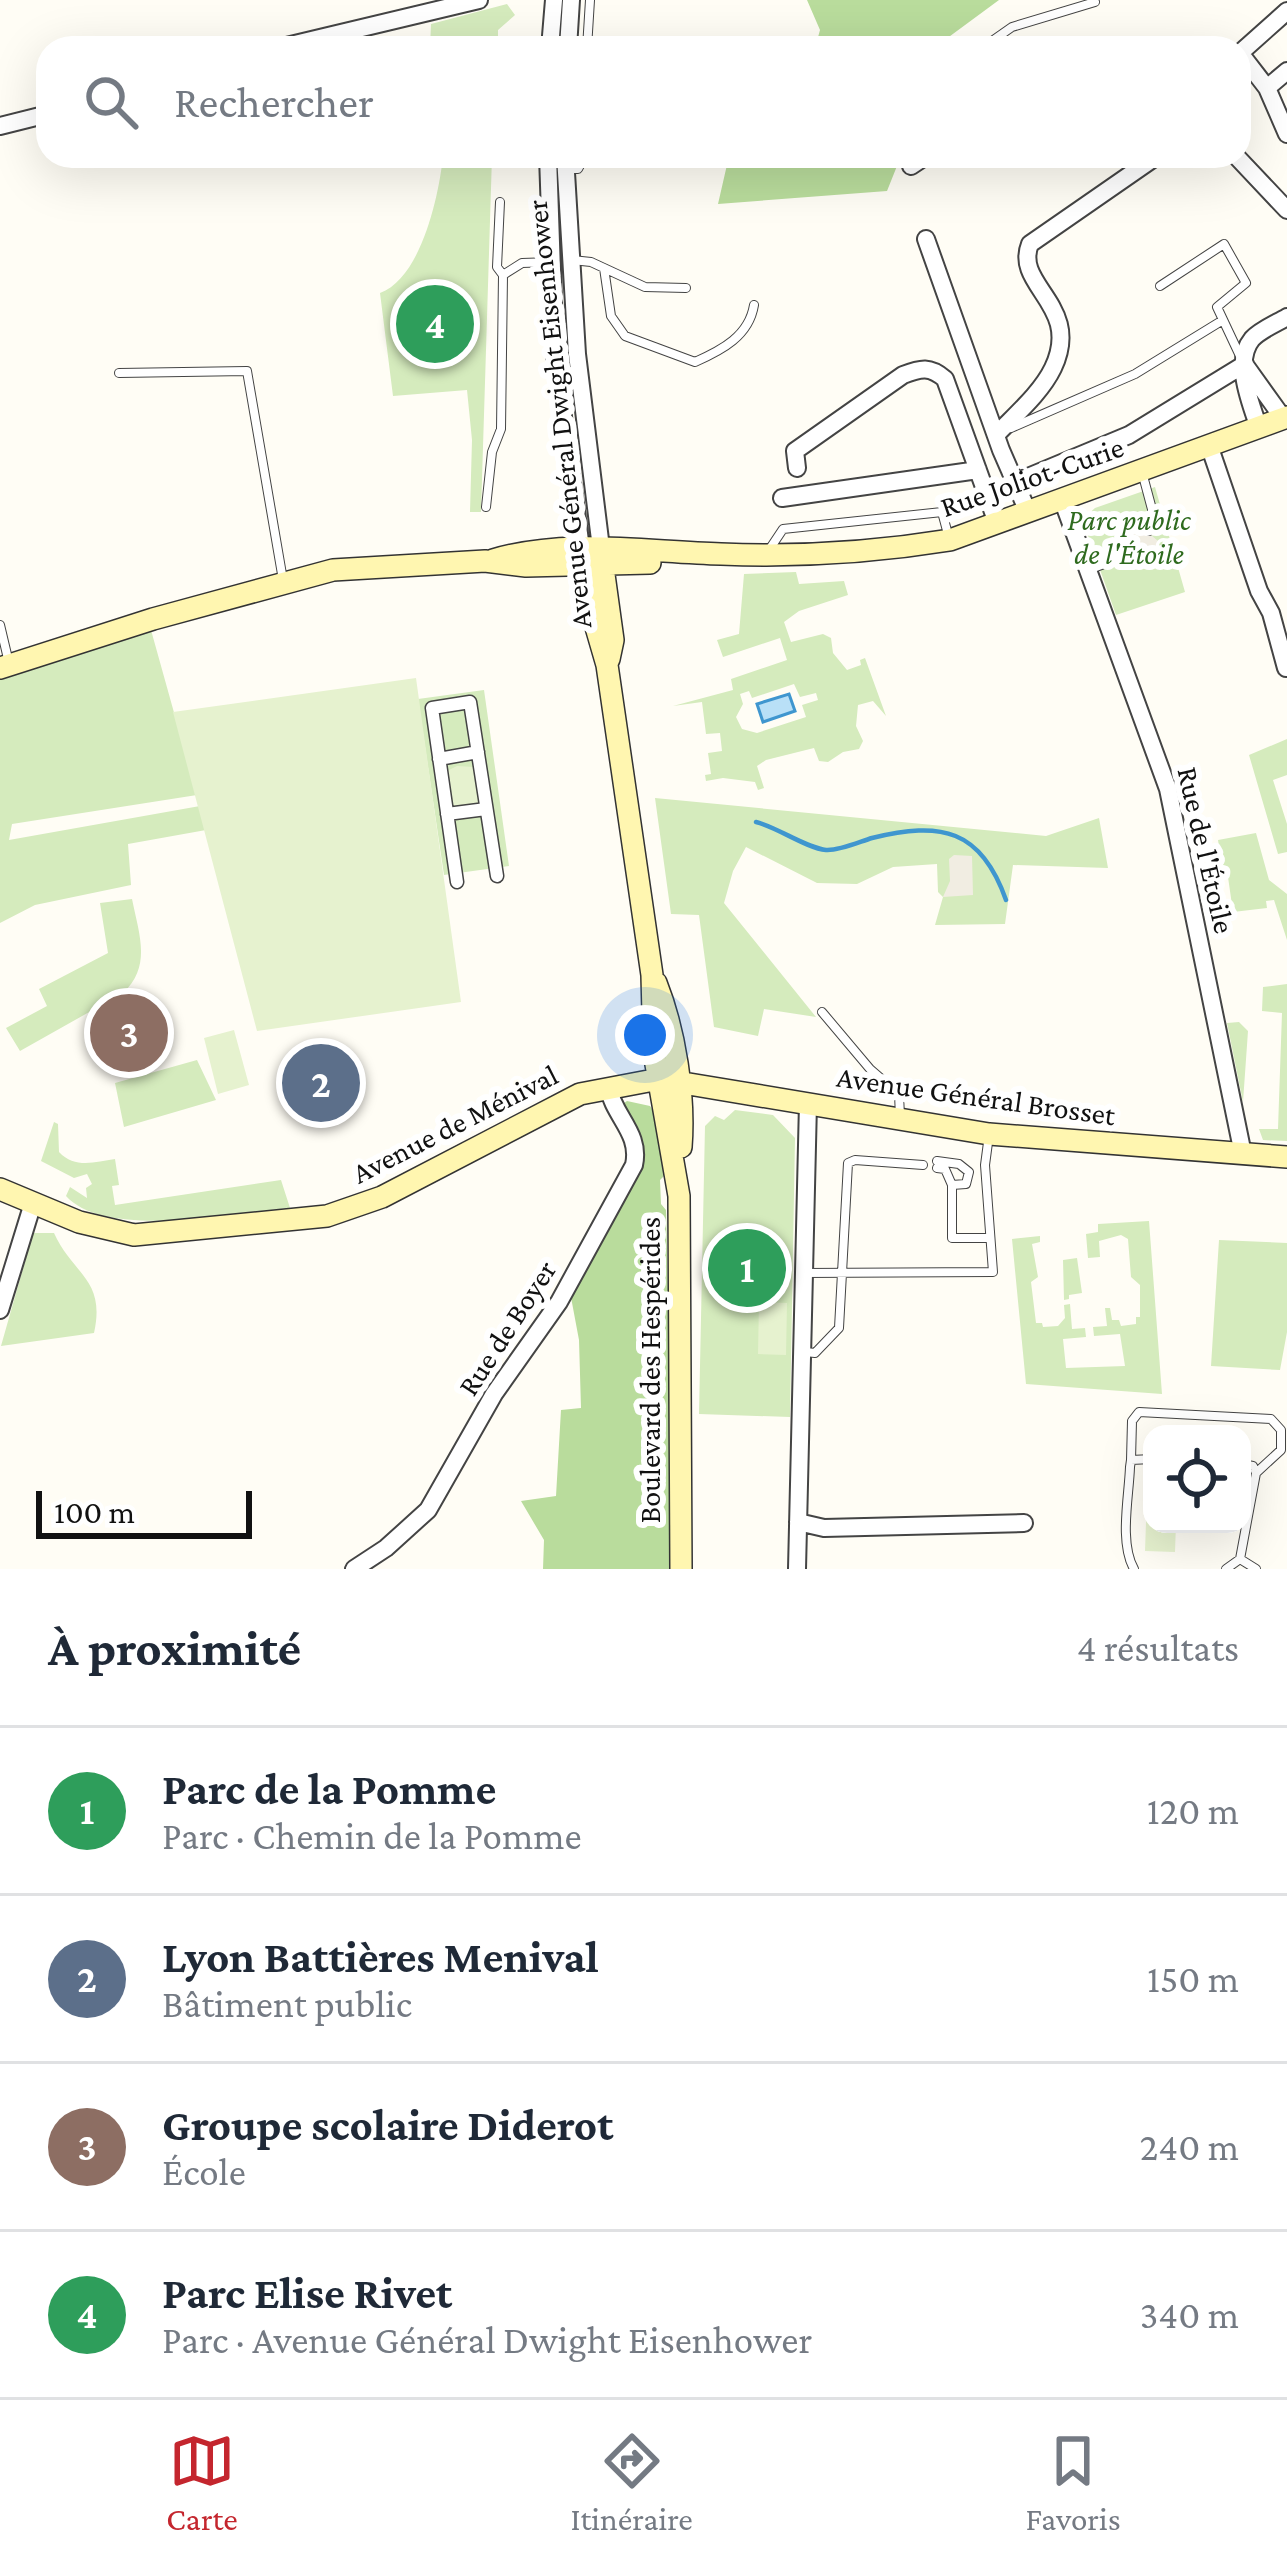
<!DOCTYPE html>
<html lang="fr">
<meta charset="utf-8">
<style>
body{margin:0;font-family:"Crimson Pro",serif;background:#f6f6f7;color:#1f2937}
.controls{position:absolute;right:36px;bottom:36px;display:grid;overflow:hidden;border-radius:24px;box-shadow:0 12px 48px #0002}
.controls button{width:108px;height:108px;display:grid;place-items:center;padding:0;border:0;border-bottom:3px solid #e0e1e3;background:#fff;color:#1f2937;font:60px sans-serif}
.scale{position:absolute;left:36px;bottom:30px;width:216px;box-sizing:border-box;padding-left:12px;border:6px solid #111;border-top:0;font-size:33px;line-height:42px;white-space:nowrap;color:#111;-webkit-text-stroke:9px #fff;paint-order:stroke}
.you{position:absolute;left:645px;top:1035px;width:42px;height:42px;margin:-30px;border:9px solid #fff;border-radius:50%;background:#1a73e8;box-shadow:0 0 0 18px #1a73e833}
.badge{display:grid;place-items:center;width:78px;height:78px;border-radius:50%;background:#c4262e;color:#fff;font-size:39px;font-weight:700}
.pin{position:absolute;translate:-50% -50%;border:6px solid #fff;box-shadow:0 3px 12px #0006}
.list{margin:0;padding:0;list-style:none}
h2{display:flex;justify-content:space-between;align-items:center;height:156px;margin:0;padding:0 48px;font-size:51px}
h2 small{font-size:39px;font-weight:400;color:#747a83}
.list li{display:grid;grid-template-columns:78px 1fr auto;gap:36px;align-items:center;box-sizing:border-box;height:168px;padding:0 48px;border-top:3px solid #e0e1e3}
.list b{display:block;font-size:45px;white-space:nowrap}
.list p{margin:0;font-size:39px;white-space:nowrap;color:#747a83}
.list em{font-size:39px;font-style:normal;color:#747a83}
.icon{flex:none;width:66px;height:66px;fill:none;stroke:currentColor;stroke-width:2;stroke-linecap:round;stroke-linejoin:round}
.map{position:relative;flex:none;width:1287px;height:1569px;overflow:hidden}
.search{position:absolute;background:#fff;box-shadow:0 12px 48px #0002;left:36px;right:36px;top:36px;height:132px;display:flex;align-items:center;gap:30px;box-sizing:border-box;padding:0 42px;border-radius:36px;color:#747a83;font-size:45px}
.sheet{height:828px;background:#fff}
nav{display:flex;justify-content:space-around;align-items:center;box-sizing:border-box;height:168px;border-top:3px solid #e0e1e3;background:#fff;font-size:33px;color:#747a83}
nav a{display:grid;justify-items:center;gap:6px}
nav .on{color:#c4262e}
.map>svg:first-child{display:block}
.green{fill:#d5ebbd;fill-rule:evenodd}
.forest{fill:#b9dc9c}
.pitch{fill:#e6f2cf}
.plaza{fill:#f1ede2}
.water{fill:#b9e0f7;stroke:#3f96cf;stroke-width:3}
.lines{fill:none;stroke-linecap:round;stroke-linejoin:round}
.stream{stroke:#3f96cf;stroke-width:4.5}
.service-casing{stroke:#444;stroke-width:10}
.pedestrian-casing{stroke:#444;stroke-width:15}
.minor-casing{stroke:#444;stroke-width:20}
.secondary-casing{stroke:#333;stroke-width:24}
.service{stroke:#fff;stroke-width:8}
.pedestrian{stroke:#fff;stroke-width:12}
.minor{stroke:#fff;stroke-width:16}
.secondary{stroke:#fff6b0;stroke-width:21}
.labels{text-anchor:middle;stroke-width:12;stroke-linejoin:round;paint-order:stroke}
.street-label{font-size:30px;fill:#111;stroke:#fff}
.park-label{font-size:30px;font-style:italic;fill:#2f6b1f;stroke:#fff}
</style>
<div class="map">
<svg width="1287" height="1569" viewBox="0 0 1287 1569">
<rect width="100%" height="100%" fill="#fffdf5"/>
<path class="green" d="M507,4L515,15L498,30V48H430L431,24Z
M443,156H492L481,512H470L472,440L467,390L393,396L380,293C421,278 439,196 443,156Z
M1155,487L1185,592L1116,615L1086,530L1085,517L1095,508Z
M796,572L799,584L844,581L848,595L799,611L784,622L791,642L823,634L831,638L833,653L847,670L861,665L860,660L865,658L886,716L873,701L858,705L856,726L863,741L859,749L843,752L828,762L819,761L814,748L766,760L757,766L764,788L758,790L755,782L723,778L706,781L705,775L711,774L708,753L722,751L720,733L706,734L702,702L673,706L733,690L731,679L787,660L780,638L723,657L717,640L739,634L744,574ZM794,684L800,697L816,693L818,700L802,705L806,717L757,733L742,729L736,717L743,704L740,694L749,691L752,698Z
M151,630L197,795L12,824L9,840L200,806L206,830L128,844L131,885L35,905L0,923V679Z
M484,690L509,866L444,875L418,699Z
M1287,739V775L1273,780L1287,824V852L1278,854L1249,755Z
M655,798L1046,836L1099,818L1108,868L1013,865L1005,924L935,925L943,897L938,892L937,864L893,867L857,884L817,883L746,847L733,871L724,903L816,1017L764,1009L758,1036L714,1027L699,915L671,914Z
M1256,833L1269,880L1287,894V940L1274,900L1266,901L1267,908L1233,912L1228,877L1217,878L1212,855L1220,853L1218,840Z
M132,899C139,934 152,966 123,993L20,1051L6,1028L47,1006L39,989L108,953L100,903Z
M1287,984V1141L1263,1140L1259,1129H1278L1282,1013L1262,1011L1263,987Z
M1239,1022L1248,1031L1243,1102L1227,1023Z
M197,1060L216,1100L124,1127L115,1083Z
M735,1110L773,1115L795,1138L790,1417L699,1414L705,1126L715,1116L724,1120Z
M54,1122L58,1124L59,1152C75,1169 95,1162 115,1159L119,1185L112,1186L115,1205L281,1180L290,1208C235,1213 106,1240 66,1196L70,1187L87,1198L86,1188L92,1184L87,1174L74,1178L41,1161Z
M1149,1221L1162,1394L1026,1384L1012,1239L1040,1236V1242L1032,1244L1038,1277L1031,1282L1036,1323H1042L1043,1327L1058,1326L1065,1318L1064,1305L1070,1304L1072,1329L1085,1328L1086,1337L1063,1339L1066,1368L1125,1366L1120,1334L1094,1336L1093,1327L1107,1326L1105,1308H1110L1112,1320H1119L1121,1326L1136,1324V1317H1140V1285L1131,1277L1128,1239L1121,1235L1099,1241L1100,1257L1088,1258L1086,1234L1098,1232V1224Z
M33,1233H54C73,1275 106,1279 94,1333L1,1346Z
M1219,1240L1287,1243V1332L1280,1370L1211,1366Z
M1077,1258L1082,1293L1069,1295V1299L1064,1300L1063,1260Z"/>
<path class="forest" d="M807,0H999L942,42L940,48H815L820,30Z
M729,156H901L887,191L718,204Z
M627,1101L650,1106L660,1121L664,1176L660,1180L661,1204L666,1210L675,1569H543L544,1540L521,1501L556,1496L561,1410L581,1408L579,1340L570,1292L643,1158L636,1130L620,1106Z"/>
<path class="pitch" d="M416,678L461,1002L257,1031L173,712Z
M457,766L474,767L479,805L452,808L447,771Z
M234,1030L249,1085L218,1094L204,1038Z
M759,1302L787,1303L786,1355L758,1354Z
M1147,1494H1152V1524H1176L1175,1552L1145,1551Z"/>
<path class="plaza" d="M1129,523L1138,524L1158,541L1157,551L1143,562L1127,548L1119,532Z
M954,855L972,856L973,895L943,897L950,881L949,859Z"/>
<path class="water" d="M789,694L795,711L763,722L757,704Z"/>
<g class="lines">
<path class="stream" d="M756,822C777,827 806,848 826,850C839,851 859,842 872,838C941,821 981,829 1006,900"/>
<g class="service-casing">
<path id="service" d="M587,48L590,0
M982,48L1012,27L1095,2
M567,169H578L585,156
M500,202L497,267L503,275
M572,260L591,262L645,287L686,288
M604,268L611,316L625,336L695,362C722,350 749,336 754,305
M1160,286L1224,244L1246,283L1217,307L1241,358
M119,373L247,371L283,580
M1011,428L1135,374L1223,320
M1142,472L1153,513L1149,531
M486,507L492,452L501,429L503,275L522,263L551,262
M769,550L783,529L942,512L949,538
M1088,570L1112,561L1127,548
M0,625L9,663
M822,1012L870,1069L899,1094L900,1117
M937,1161L959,1164L969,1172L966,1184L952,1185
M937,1168L945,1169L952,1185V1238H990
M804,1273L993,1272L985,1165L989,1135
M805,1352L815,1353L839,1328L848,1163L855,1160L923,1165
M1131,1460L1132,1421L1139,1412L1271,1419L1281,1430V1450L1256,1473
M1240,1559L1256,1473L1253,1466L1242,1464
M1134,1569C1119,1542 1129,1497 1130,1467L1131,1460L1152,1459
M1226,1569L1240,1559L1256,1569"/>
</g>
<g class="pedestrian-casing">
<path id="pedestrian" d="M439,759L478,752
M447,814L486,809
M457,882L432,708L470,702L497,876"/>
</g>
<g class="minor-casing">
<path id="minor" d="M1287,11L1240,53L1267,88L1287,134
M278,48L479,0
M550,48L554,0
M568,48L571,0
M1100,48H1131
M1267,88L1287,71
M0,126L48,114
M548,156L555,358L581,548
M565,156L577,354L601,548
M1236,156L1287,210
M911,166L926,156
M926,239L1001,450L1028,512
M1245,365L1283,418
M1259,428C1251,404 1233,362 1252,339C1260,330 1277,323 1287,317
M996,435C1015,415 1041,393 1053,368C1083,305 1013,286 1030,244L1157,156
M1209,445L1259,591L1271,613L1286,668
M797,468L795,451L903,375C921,368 930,366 945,379L997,523
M1016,482L1129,435L1245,364
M782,498L978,470
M1062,499L1168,789L1243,1154
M0,1310L33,1203
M798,1522L824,1528L1024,1523
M354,1569L386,1548L428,1510L494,1394L559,1302L634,1165C641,1133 614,1117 608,1087
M797,1569L808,1103"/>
</g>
<g class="secondary-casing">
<path id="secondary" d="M581,548L589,603L607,665L652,975L654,1053L679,1196L681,1569
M601,553L613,640L609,659
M493,560C567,538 645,552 721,554C796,557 876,552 950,540L1287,417
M0,668L153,619L333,570L485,561L526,566L650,563
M656,983C675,1031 685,1095 681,1147
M0,1189L79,1222L134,1235L327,1216L382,1197L580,1094L659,1079L989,1134L1287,1157"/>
</g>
<use href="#service" class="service"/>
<use href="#pedestrian" class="pedestrian"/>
<use href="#minor" class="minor"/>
<use href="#secondary" class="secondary"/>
</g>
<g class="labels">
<g class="street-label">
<text transform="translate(559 414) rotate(-96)" y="10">Avenue Général Dwight Eisenhower</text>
<text transform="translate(1032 477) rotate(-19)" y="10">Rue Joliot-Curie</text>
<text transform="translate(1206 850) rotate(77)" y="10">Rue de l'Étoile</text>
<text transform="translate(976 1096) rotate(8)" y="10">Avenue Général Brosset</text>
<text transform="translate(455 1124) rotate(-27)" y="10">Avenue de Ménival</text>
<text transform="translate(507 1328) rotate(-57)" y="10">Rue de Boyer</text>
<text transform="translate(650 1370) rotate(-90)" y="10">Boulevard des Hespérides</text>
</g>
<g class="park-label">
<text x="1129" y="530">Parc public<tspan x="1129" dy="34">de l'Étoile</tspan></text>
</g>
</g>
</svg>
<div class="controls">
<button><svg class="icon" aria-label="locate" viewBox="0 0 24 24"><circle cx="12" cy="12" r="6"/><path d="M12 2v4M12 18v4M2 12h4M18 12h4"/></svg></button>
</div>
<div class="scale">100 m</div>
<div class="you"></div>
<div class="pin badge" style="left:747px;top:1268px;background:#2e9e5b">1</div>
<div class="pin badge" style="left:321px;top:1083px;background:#5c6f8a">2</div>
<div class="pin badge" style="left:129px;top:1033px;background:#8d6e63">3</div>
<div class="pin badge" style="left:435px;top:324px;background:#2e9e5b">4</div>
<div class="search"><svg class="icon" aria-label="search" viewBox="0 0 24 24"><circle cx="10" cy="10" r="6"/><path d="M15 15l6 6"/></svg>Rechercher</div>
</div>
<section class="sheet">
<h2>À proximité<small>4 résultats</small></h2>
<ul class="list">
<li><span class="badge" style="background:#2e9e5b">1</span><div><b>Parc de la Pomme</b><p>Parc · Chemin de la Pomme</p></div><em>120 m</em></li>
<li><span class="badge" style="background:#5c6f8a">2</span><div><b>Lyon Battières Menival</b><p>Bâtiment public</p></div><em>150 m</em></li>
<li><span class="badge" style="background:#8d6e63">3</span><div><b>Groupe scolaire Diderot</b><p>École</p></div><em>240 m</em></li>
<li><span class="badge" style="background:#2e9e5b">4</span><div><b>Parc Elise Rivet</b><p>Parc · Avenue Général Dwight Eisenhower</p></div><em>340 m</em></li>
</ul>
</section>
<nav>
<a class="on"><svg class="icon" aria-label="map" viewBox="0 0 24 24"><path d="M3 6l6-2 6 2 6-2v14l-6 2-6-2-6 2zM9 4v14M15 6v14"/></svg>Carte</a>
<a><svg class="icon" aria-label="directions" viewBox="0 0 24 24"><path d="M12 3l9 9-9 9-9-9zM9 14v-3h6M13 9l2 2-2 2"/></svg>Itinéraire</a>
<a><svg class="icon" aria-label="saved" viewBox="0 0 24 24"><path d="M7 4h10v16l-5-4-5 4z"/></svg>Favoris</a>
</nav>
